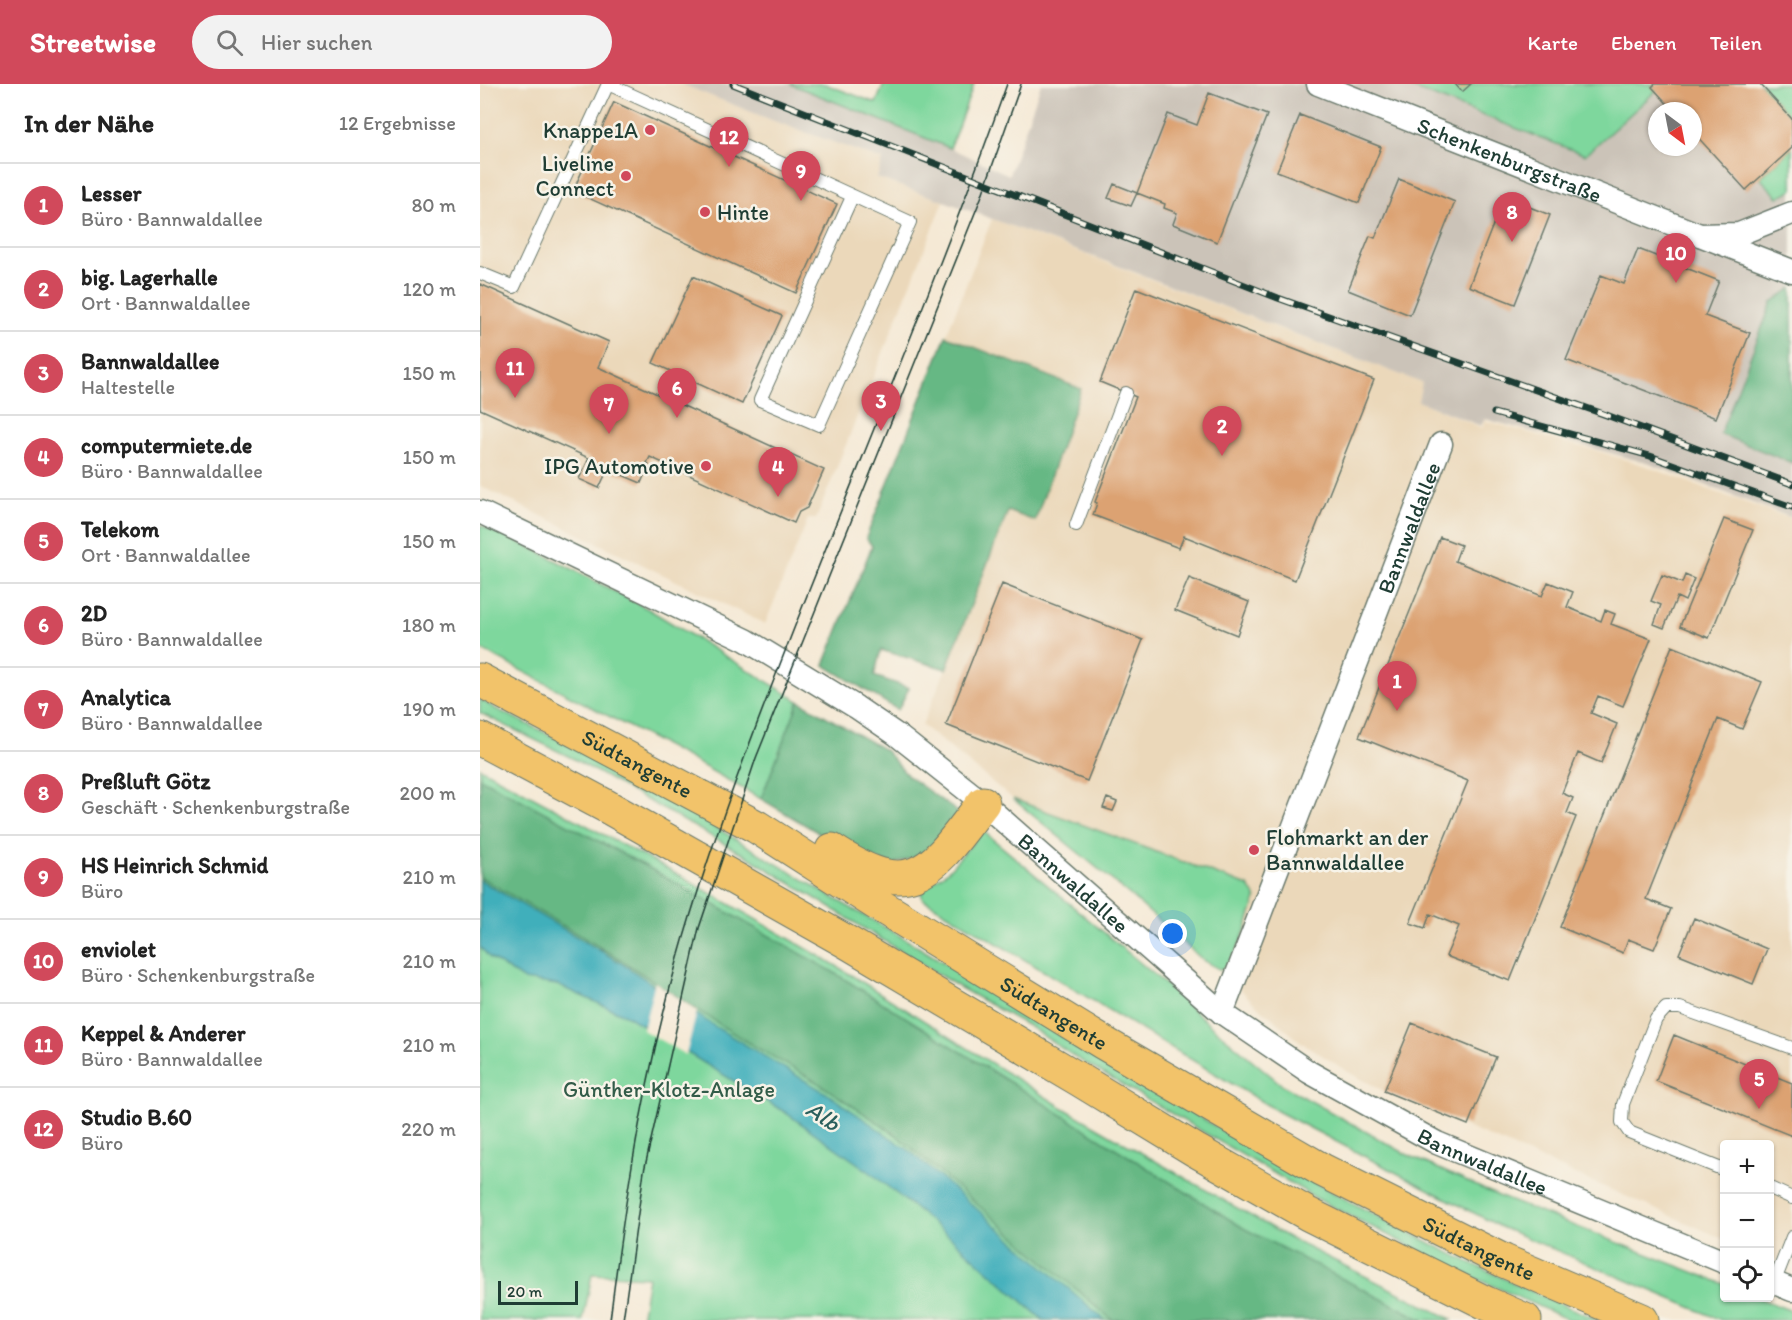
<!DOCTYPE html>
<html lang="de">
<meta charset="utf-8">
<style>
body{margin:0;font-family:Itim,sans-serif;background:#f2f2f2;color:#222}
.controls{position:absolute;right:18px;bottom:18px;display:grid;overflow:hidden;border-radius:6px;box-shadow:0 2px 4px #0004}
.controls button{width:54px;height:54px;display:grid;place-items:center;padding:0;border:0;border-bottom:2px solid #e0e0e0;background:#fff;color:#222;font:30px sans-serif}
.compass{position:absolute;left:1168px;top:18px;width:54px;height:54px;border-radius:50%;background:#fff;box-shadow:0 2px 4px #0004;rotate:148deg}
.scale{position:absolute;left:18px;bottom:15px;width:80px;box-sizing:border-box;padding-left:6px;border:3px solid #1f3d34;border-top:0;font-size:16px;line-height:21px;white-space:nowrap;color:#1f3d34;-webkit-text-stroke:4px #f7f3e8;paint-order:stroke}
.you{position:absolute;left:693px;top:850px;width:21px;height:21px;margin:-15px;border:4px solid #fff;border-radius:50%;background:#1a73e8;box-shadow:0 0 0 9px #1a73e833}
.badge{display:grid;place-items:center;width:39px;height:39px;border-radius:50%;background:#d1495b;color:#fff;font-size:20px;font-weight:700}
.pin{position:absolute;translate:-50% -50px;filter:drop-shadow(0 2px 3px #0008)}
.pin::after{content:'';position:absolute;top:32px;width:21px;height:18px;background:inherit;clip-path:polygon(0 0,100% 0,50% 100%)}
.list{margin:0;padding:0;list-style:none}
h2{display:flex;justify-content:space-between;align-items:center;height:78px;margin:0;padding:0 24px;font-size:26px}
h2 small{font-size:20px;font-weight:400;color:#767676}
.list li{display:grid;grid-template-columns:39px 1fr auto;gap:18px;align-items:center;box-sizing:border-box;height:84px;padding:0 24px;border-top:2px solid #e0e0e0}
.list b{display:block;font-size:22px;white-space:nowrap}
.list p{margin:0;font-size:20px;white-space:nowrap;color:#767676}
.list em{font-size:20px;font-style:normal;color:#767676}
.icon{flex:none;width:33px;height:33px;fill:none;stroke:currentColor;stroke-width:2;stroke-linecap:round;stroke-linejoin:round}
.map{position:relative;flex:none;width:1312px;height:1236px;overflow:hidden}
header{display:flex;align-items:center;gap:36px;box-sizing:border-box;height:84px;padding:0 30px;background:#d1495b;color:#fff}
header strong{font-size:28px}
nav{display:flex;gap:33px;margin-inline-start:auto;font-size:21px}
.search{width:420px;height:54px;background:#f2f2f2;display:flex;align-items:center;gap:15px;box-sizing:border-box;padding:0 21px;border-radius:33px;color:#767676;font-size:22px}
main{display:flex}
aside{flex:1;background:#fff}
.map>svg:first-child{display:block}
.built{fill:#ebd8ba}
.industrial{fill:#cbc3b8;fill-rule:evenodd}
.green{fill:#7ed79d;stroke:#4e8a68;stroke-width:1.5}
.forest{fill:#66b884;stroke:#427a5c;stroke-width:1.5}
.water{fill:#40afbb;stroke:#307678;stroke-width:1.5}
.pier{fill:#f5e9d5}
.building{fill:#dca272}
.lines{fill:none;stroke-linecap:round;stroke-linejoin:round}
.service-casing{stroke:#6a796c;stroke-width:14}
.minor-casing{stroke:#6a796c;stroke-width:25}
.trunk-casing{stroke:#6a796c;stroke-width:35}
.service{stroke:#fff;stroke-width:12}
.minor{stroke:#fff;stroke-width:22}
.trunk{stroke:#f2c36a;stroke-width:33}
.tram{stroke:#1f3d34;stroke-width:1.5}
.rail-casing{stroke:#1f3d34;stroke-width:7}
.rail{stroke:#f7f3e8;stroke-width:4.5;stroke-dasharray:14;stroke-linecap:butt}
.poi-dot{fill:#d1495b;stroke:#f7f3e8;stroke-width:2}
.labels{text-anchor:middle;stroke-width:5;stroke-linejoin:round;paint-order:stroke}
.poi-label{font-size:22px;fill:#1f3d34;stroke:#f7f3e8;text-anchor:end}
.street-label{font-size:22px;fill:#1f3d34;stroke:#f7f3e8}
.park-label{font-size:22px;fill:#325c49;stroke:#f7f3e8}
.water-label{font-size:24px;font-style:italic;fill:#295f5c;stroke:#f7f3e8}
</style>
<header>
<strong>Streetwise</strong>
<div class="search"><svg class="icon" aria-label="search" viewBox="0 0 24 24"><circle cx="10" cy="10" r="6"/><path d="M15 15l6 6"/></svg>Hier suchen</div>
<nav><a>Karte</a><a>Ebenen</a><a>Teilen</a></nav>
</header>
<main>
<aside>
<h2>In der Nähe<small>12 Ergebnisse</small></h2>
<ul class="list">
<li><span class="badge">1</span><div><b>Lesser</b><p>Büro · Bannwaldallee</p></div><em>80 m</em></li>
<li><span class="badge">2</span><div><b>big. Lagerhalle</b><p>Ort · Bannwaldallee</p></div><em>120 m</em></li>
<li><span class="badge">3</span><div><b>Bannwaldallee</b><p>Haltestelle</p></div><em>150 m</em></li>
<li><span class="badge">4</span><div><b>computermiete.de</b><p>Büro · Bannwaldallee</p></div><em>150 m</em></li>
<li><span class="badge">5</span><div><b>Telekom</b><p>Ort · Bannwaldallee</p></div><em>150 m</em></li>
<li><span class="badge">6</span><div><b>2D</b><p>Büro · Bannwaldallee</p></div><em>180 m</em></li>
<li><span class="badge">7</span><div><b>Analytica</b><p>Büro · Bannwaldallee</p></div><em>190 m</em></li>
<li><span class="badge">8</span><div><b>Preßluft Götz</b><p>Geschäft · Schenkenburgstraße</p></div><em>200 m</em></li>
<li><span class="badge">9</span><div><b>HS Heinrich Schmid</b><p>Büro</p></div><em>210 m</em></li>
<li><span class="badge">10</span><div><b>enviolet</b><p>Büro · Schenkenburgstraße</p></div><em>210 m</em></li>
<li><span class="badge">11</span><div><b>Keppel &amp; Anderer</b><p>Büro · Bannwaldallee</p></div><em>210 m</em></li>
<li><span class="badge">12</span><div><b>Studio B.60</b><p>Büro</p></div><em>220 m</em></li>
</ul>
</aside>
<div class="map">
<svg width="1312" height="1236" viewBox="0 0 1312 1236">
<rect width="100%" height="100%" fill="#f7f3e8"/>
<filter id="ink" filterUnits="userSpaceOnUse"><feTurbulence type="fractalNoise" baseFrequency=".0167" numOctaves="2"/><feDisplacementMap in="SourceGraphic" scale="12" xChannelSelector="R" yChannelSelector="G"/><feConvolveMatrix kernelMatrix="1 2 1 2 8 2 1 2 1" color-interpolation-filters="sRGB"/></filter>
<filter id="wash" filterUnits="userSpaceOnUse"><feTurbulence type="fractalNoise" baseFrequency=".008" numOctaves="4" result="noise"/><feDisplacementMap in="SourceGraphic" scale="24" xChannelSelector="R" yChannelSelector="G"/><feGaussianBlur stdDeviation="1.35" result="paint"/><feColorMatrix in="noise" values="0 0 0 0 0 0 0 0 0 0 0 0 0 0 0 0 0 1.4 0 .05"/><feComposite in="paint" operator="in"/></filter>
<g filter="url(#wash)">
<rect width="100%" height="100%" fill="#f5e9d5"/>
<path class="built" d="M0,0H201L294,37L403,76L397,94L464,117L336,435H328L285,540L0,402Z
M512,135L942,299L938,317L1002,344L1005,337L1113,366L1166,382L1238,409L1312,435V1181L1290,1173V1060H1244V1155L904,1007L870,989L821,958L775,920L741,886L748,880L768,802L533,715L442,641L466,585L528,427L555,437L601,306L466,252Z"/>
<path class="industrial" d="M201,0H310L470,64L529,91L561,0H1295L1312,20V204L1292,218L1267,360L1312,379V434L1167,379L1005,335L1001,342L938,317L942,299L654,188L464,117L397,94L403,76L294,37ZM1177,27H1213V63H1177Z"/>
<path class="green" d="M310,0H345L396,19L404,0H494L470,64Z
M922,0H1175L1172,3L1176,7L1105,71Z
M1280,0H1312V35Z
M1312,64V106L1298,113L1280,94Z
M0,441L58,467L170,526L319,617L281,715L209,674L0,565Z
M0,615L16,625C126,676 229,739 332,801C363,820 394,837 425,855C651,992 874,1136 1119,1236H1089L973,1184L843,1118L598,975L550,943L479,903L270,774L92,674L0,629Z
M0,684L204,794L355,881L580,1022L811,1155L973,1236H161L168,1193L112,1190L103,1236H0Z
M533,715L768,802L774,810L776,815C767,840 761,868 741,886L724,877L650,811Z
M503,747L676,892L729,940L802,1001L926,1070L1023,1114L1244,1200V1214H1278L1312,1227V1236H1241L1021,1143L799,1028L443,815L441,809L448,801L468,787Z"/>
<path class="forest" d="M1312,204V379L1240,350L1292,218Z
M466,252L601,305L555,437L528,427L466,585L401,566L394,592L429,604L418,626L344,581L392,462L386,454Z
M319,617L405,666L428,692L479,729L448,769L411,781L361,762L281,715Z
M0,694L171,785L353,888L765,1145L943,1236H632L415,1050L338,999L262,955L136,873L0,793Z"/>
<path class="water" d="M0,796L138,877L239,945L346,1009L430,1067L625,1236H563L475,1157L391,1089L306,1029L147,932L77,901L44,896L10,874L0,863Z"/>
<path class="pier" d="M175,898L217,927L206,971L163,946Z"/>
<g id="blocks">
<path class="building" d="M975,0H991L982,8Z
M1175,0H1280L1312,35V64L1266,106L1213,48V27H1194L1172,3Z
M729,9L787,31L737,158L693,140L697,129L684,124L685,120L657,109L688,30L717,41Z
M134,18L357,120L316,209L93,107Z
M820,31L901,63L879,119L797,87Z
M919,95L975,118L930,231L868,206L890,152L895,154Z
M634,100L657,109L651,122L628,114Z
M1024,113L1070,131L1035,220L989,202Z
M1158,165L1239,197L1225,232L1270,249L1236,334L1086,276L1121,191L1144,200Z
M213,192L302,232L262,320L173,279Z
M0,200L129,258L118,283L344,386L327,424L319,428L314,439L170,373L167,379L169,380L161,399L128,385L119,404L99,395L109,374L0,325Z
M656,204L894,296L815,496L704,452L699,464L613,431L617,419L615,418L656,313L620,298Z
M1244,435L1273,446L1229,554L1200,542Z
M960,453L981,461L975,477L1062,512L1068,498L1093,508L1087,523L1121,537L1125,526L1135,530L1131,540L1171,555L1143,622L1118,612L1111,629L1137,640L1121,679L1098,669L1082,709L1093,714L1087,729L1096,733L1030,897L966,872L979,842L950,830L945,844L930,839L988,697L879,653Z
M1182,491L1202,499L1205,491L1214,495L1205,517L1197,513L1184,544L1174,540L1181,521L1171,517Z
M709,494L769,518L757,551L695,526Z
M522,500L663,556L607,697L466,641Z
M1192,562L1282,598L1262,645L1238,635L1166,815L1191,825L1174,865L1148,855L1143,869L1080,843Z
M627,714L637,718L633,727L623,724Z
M1214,834L1287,865L1273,900L1199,870Z
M932,939L1016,973L988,1041L904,1007Z
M1194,951L1312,999V1052L1176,997Z"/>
</g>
</g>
<g filter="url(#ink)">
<use href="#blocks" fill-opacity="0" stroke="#6a796c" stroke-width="1.5"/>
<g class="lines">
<g class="service-casing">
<path id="service" d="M0,189L34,203L128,0L430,138L339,341L280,316L372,113
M596,441L646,309
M1244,1086L1149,1048L1142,1038L1143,1020L1176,935L1186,924H1200L1312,964
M1290,1104L1312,1114
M1294,1199L1312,1153"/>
</g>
<g class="minor-casing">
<g id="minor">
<path id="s1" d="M838,0L1220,151"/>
<path d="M1312,129L1259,150L1220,151L1312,187"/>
<path id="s2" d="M0,428L266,556L376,623L417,651L503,719L742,929L829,988L957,1059L1244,1178"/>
<path id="s3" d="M742,929L961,360"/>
<path d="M1290,1197L1312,1206"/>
</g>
</g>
<g class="trunk-casing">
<g id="trunk">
<path id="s4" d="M0,596L277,743L399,821L622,958L842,1086L1024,1177L1162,1236"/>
<path d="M0,655L126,722L367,858L600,996L715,1066L828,1130L1006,1219L1045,1236"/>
<path d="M352,766C435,821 452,785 503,719"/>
</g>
</g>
<use href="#service" class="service"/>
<use href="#minor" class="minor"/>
<use href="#trunk" class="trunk"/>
<path class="tram" d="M130,1236C143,1132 158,1029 184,927C218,789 270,656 322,524C391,350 464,177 527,0
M143,1236L164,1087L219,844L276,674L501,114L541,0"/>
<g class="rail-casing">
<path id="rail" d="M253,0L798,214L1129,332L1312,400
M1014,329L1170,372L1312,423"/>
</g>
<use href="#rail" class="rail"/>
</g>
</g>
<g class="poi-dot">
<circle cx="170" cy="46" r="6"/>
<circle cx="146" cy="92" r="6"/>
<circle cx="225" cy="128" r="6"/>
<circle cx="226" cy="382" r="6"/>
<circle cx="774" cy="766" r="6"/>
</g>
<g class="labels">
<g class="poi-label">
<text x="158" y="54">Knappe1A</text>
<text x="134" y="87">Liveline<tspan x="134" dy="25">Connect</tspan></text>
<text x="237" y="136" text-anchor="start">Hinte</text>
<text x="214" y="390">IPG Automotive</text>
<text x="786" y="761" text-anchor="start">Flohmarkt an der<tspan x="786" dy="25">Bannwaldallee</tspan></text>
</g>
<g class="street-label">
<text dy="8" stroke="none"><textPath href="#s1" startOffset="206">Schenkenburgstraße</textPath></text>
<text dy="8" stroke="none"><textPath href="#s3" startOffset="520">Bannwaldallee</textPath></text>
<text dy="8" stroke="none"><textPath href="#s4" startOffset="178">Südtangente</textPath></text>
<text dy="8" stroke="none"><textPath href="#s2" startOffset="704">Bannwaldallee</textPath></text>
<text dy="8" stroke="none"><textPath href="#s4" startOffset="664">Südtangente</textPath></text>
<text dy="8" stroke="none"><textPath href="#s2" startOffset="1202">Bannwaldallee</textPath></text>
<text dy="8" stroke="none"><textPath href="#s4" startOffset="1150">Südtangente</textPath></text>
</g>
<g class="park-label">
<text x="189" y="1013">Günther-Klotz-Anlage</text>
</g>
<g class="water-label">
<text transform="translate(343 1032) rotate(34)" y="8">Alb</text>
</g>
</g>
</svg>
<div class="controls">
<button>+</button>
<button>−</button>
<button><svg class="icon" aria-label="locate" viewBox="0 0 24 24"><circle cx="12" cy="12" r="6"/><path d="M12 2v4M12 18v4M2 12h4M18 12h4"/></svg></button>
</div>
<svg class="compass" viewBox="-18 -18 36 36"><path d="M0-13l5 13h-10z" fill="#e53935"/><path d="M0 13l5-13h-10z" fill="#767676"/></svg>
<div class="scale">20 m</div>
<div class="you"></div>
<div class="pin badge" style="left:917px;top:627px">1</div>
<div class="pin badge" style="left:742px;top:372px">2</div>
<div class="pin badge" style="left:401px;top:347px">3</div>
<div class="pin badge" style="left:298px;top:413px">4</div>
<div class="pin badge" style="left:1279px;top:1025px">5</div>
<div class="pin badge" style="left:197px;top:334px">6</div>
<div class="pin badge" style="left:129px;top:350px">7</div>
<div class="pin badge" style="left:1032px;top:158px">8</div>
<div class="pin badge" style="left:321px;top:117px">9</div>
<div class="pin badge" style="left:1196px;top:199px">10</div>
<div class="pin badge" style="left:35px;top:314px">11</div>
<div class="pin badge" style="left:249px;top:83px">12</div>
</div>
</main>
